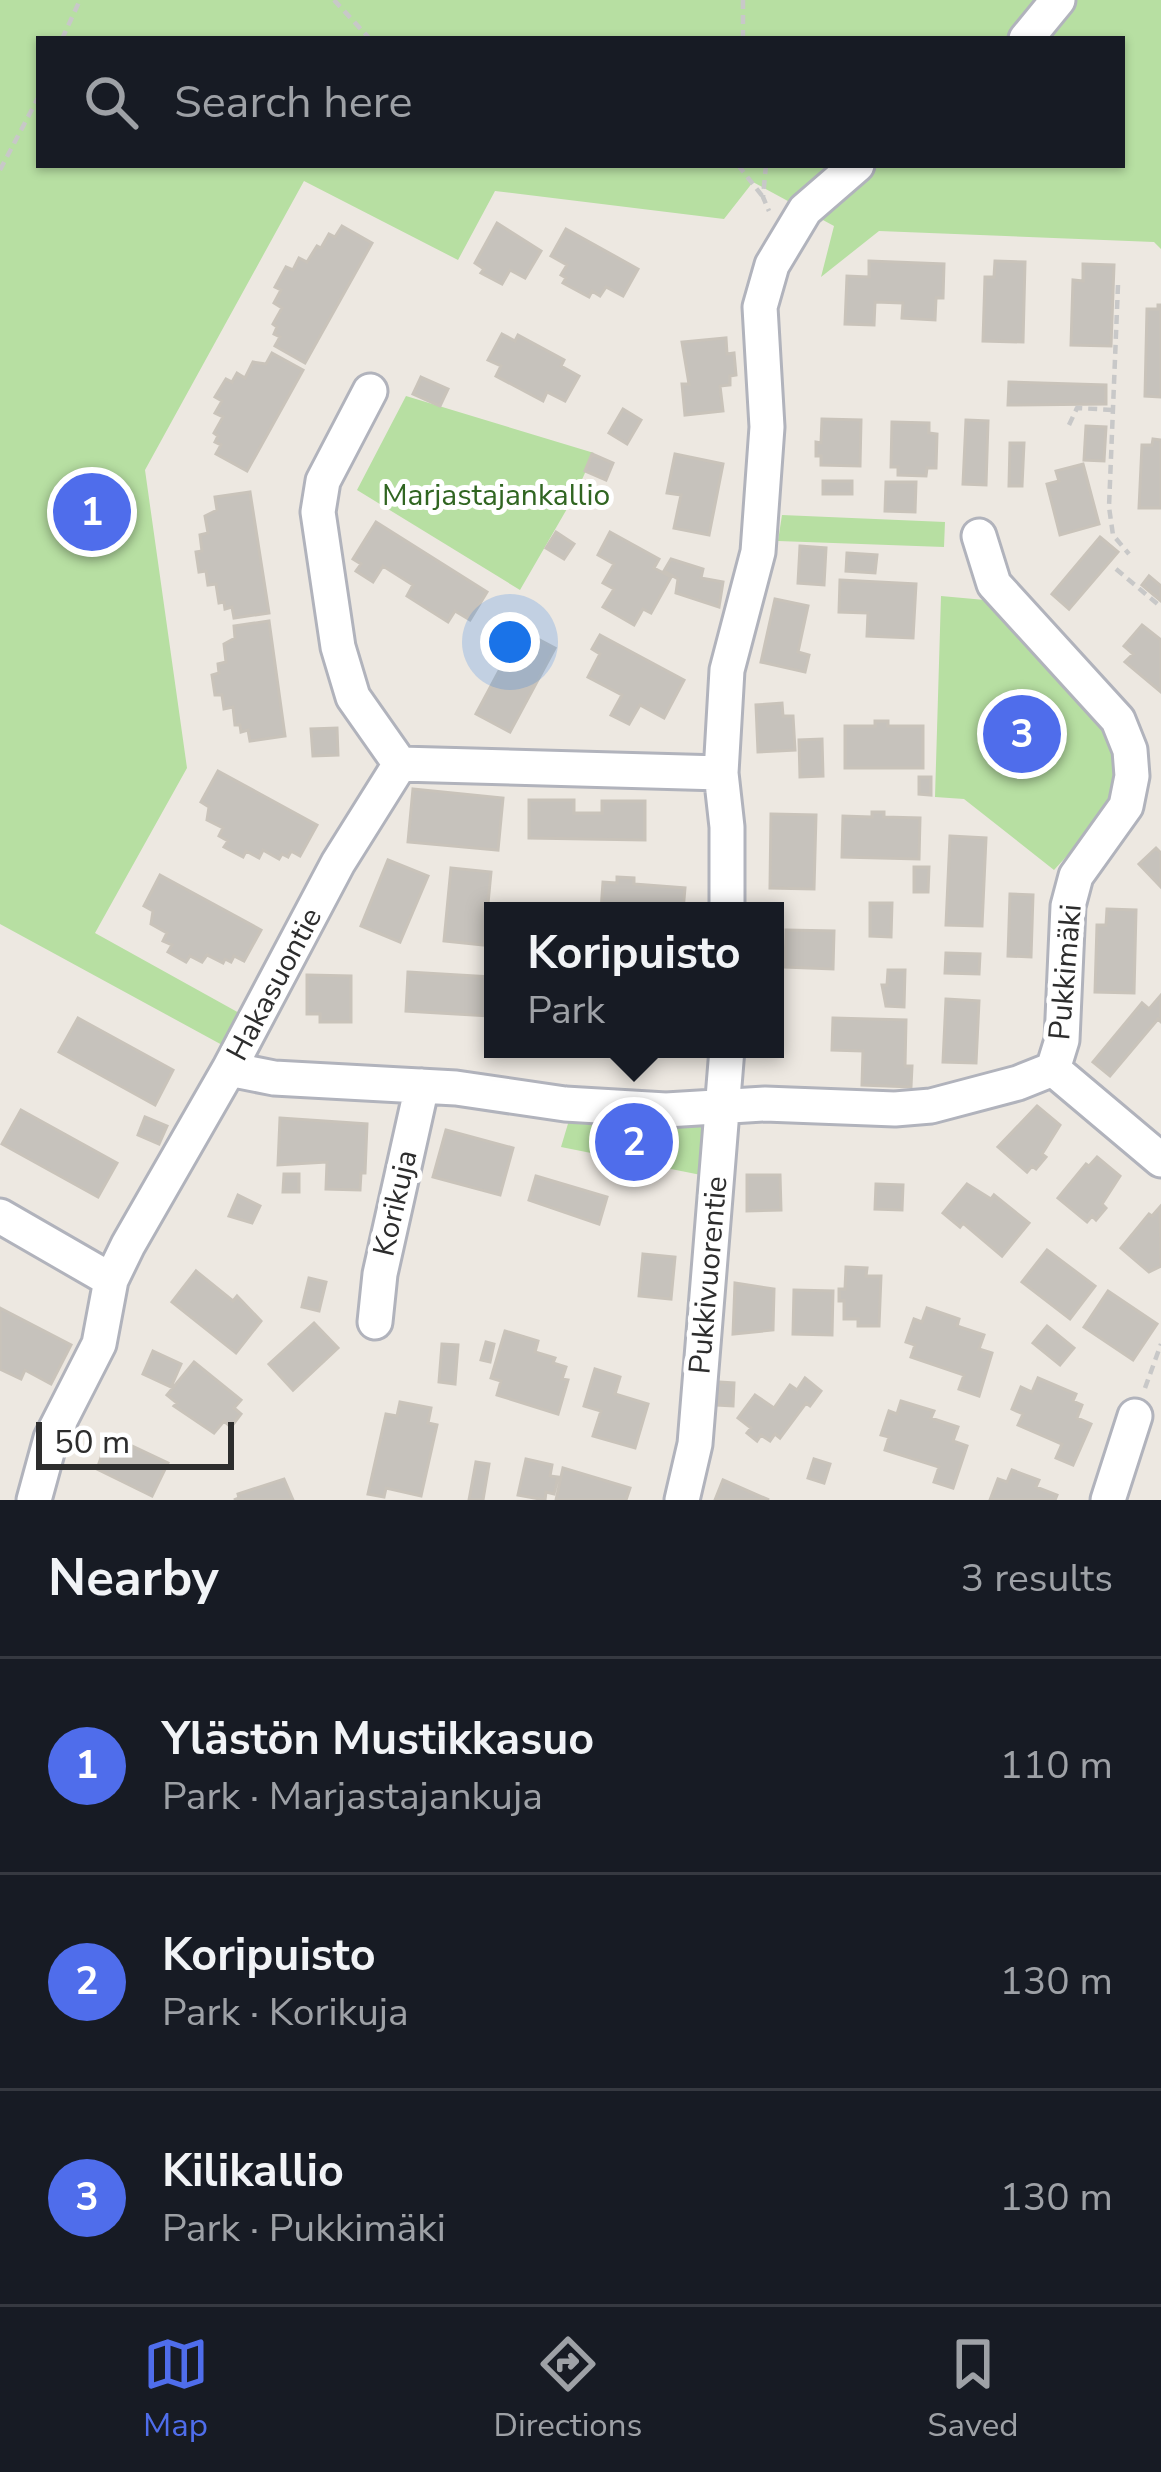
<!DOCTYPE html>
<meta charset="utf-8">
<style>
body{margin:0;font-family:"Nunito Sans",sans-serif;background:#20242c;color:#f1f3f6}
.scale{position:absolute;left:36px;bottom:30px;width:198px;box-sizing:border-box;padding-left:12px;border:6px solid #2d2d2d;border-top:0;font-size:33px;line-height:42px;white-space:nowrap;color:#2d2d2d;-webkit-text-stroke:9px #fff;paint-order:stroke}
.you{position:absolute;left:510px;top:642px;width:42px;height:42px;margin:-30px;border:9px solid #fff;border-radius:50%;background:#1a73e8;box-shadow:0 0 0 18px #1a73e833}
.badge{display:grid;place-items:center;width:78px;height:78px;border-radius:50%;background:#4f6deb;color:#fff;font-size:39px;font-weight:700}
.pin{position:absolute;translate:-50% -50%;border:6px solid #fff;box-shadow:0 3px 12px #0006}
.popup{position:absolute;left:484px;top:902px;width:300px;height:156px;box-sizing:border-box;display:grid;place-content:center;border-radius:0px;background:#171b24;filter:drop-shadow(0 3px 9px #0005);font-size:39px;white-space:nowrap;color:#9ea1a6}
.popup b{font-size:45px;color:#f1f3f6}
.popup::after{content:'';position:absolute;left:50%;top:100%;margin-left:-24px;border:24px solid transparent;border-top-color:#171b24}
.list{margin:0;padding:0;list-style:none}
h2{display:flex;justify-content:space-between;align-items:center;height:156px;margin:0;padding:0 48px;font-size:51px}
h2 small{font-size:39px;font-weight:400;color:#9ea1a6}
.list li{display:grid;grid-template-columns:78px 1fr auto;gap:36px;align-items:center;box-sizing:border-box;height:216px;padding:0 48px;border-top:3px solid #363941}
.list b{display:block;font-size:45px;white-space:nowrap}
.list p{margin:0;font-size:39px;white-space:nowrap;color:#9ea1a6}
.list em{font-size:39px;font-style:normal;color:#9ea1a6}
.icon{flex:none;width:66px;height:66px;fill:none;stroke:currentColor;stroke-width:2;stroke-linecap:round;stroke-linejoin:round}
.map{position:relative;flex:none;width:1161px;height:1500px;overflow:hidden}
.search{position:absolute;background:#171b24;box-shadow:0 3px 9px #0004;left:36px;right:36px;top:36px;height:132px;display:flex;align-items:center;gap:30px;box-sizing:border-box;padding:0 42px;border-radius:0px;color:#9ea1a6;font-size:45px}
.sheet{height:804px;background:#171b24}
nav{display:flex;justify-content:space-around;align-items:center;box-sizing:border-box;height:168px;border-top:3px solid #363941;background:#171b24;font-size:33px;color:#9ea1a6}
nav a{display:grid;justify-items:center;gap:6px}
nav .on{color:#4f6deb}
.map>svg:first-child{display:block}
.green{fill:#b7dfa2;fill-rule:evenodd}
.building{fill:#c6c2bc;stroke:#c9c3ba;stroke-width:3}
.lines{fill:none;stroke-linecap:round;stroke-linejoin:round}
.minor-casing{stroke:#b1b3bc;stroke-width:39}
.path{stroke:#c8c8c8;stroke-width:4.5;stroke-dasharray:9 6;stroke-linecap:butt}
.minor{stroke:#fff;stroke-width:33}
.labels{text-anchor:middle;stroke-width:10;stroke-linejoin:round;paint-order:stroke}
.park-label{font-size:30px;fill:#306521;stroke:#fff}
.street-label{font-size:30px;fill:#2d2d2d;stroke:#fff}
</style>
<div class="map">
<svg width="1161" height="1500" viewBox="0 0 1161 1500">
<rect width="100%" height="100%" fill="#ede8e1"/>
<path class="green" d="M0,0H1161V249L1154,242L879,231L821,277L834,226L753,182L724,219L495,191L458,260L304,181L145,470L187,768L95,933L241,1014L224,1046L0,924ZM39,39H1122V165H39Z
M406,396L594,453L575,495L520,590L357,490Z
M782,515L945,522L944,547L778,541Z
M941,596L985,600L1104,727L1116,757L1111,800L1101,819L1054,870L964,799L935,797Z
M570,1117L612,1118L613,1134L662,1137L665,1121L691,1119L705,1125L706,1176L561,1147Z"/>
<path class="building" d="M497,223L541,251L525,278L510,270L502,284L481,273L484,269L475,263Z
M342,226L372,243L305,363L275,346L280,337L274,334L277,327L273,324L282,308L274,303L281,290L275,287L286,267L293,270L299,258L307,262L317,246L321,248L329,234L335,237Z
M566,229L638,269L623,296L606,287L600,296L592,291L589,297L563,283L566,278L561,275L567,265L551,256Z
M869,261L944,264L943,298H936L935,320L902,318L903,303L875,302L874,325L845,324L847,276L869,277Z
M995,261L1025,262L1023,342L983,341L985,277H994Z
M1083,264L1114,265L1111,346L1071,345L1073,280L1083,281Z
M1158,305H1161V397L1145,396L1147,309H1158Z
M502,334L515,341L518,335L564,360L561,366L579,376L565,401L547,392L543,401L496,376L501,366L488,360Z
M726,338L727,354L734,353L736,375L730,376V385L720,386L723,411L685,415L682,384H689L682,342Z
M272,353L303,370L247,471L216,454L221,445L215,442L218,436L214,433L223,417L215,413L222,401L215,397L226,379L232,382L237,373L245,378L253,362L266,364Z
M421,377L448,389L440,406L413,394Z
M1009,382L1106,385V404L1008,405Z
M623,409L641,420L627,444L609,433Z
M822,419L861,420L860,466L821,465V456H816V442L821,443Z
M966,420L988,421L986,485L963,484Z
M892,422L929,423V433L937,434L936,468H927L926,476L898,475V467H891Z
M1086,426L1106,427L1104,461L1084,460Z
M1153,439L1161,440V508H1139L1142,445H1152Z
M1010,443H1024L1022,486H1009Z
M592,454L613,463L606,480L585,471Z
M675,454L723,464L709,535L674,528L681,495L667,493Z
M1083,464L1099,524L1060,535L1047,484L1059,481L1056,471Z
M823,481H852V494H823Z
M886,482H916L915,512L885,511Z
M250,492L269,613L234,618L232,607L225,609L224,602L219,603L216,584L208,585L206,571L199,572L196,552L202,551L200,535L208,533L205,516L217,510L215,497Z
M376,522L487,592L470,620L455,611L448,622L407,596L413,585L383,566L373,582L356,571L361,564L353,559Z
M556,532L574,544L564,559L546,548Z
M610,532L659,559L654,568L671,577L651,613L643,609L634,625L603,607L614,589L603,583L614,564L598,555Z
M1100,537L1118,552L1069,609L1052,594Z
M800,546L826,548L824,585L798,583Z
M847,553L877,555L875,573L846,571Z
M671,559L703,569L701,578L723,582L719,607L676,593L678,579L664,571Z
M1149,576L1161,586V601L1142,585Z
M840,580L916,584L913,638L867,636L868,613L839,612Z
M775,599L808,606L798,652L809,655L805,672L761,662Z
M269,621L285,736L250,741L248,730L241,732L240,725H235L233,707L224,709L222,695H215L212,675L219,673L218,664L226,662L224,644L235,638L234,626Z
M1142,625L1161,640V692L1125,662L1133,654L1124,646Z
M521,630L555,648L510,732L476,714Z
M600,635L684,680L664,718L640,705L629,724L611,715L622,695L588,677L600,654L592,649Z
M782,703L783,716H793L795,750L758,752L756,705Z
M875,721H888V726H923V768H845V726H875Z
M337,728L338,755L313,756L311,729Z
M822,739L823,776L800,777L799,740Z
M218,771L317,825L300,856L291,851L288,857L282,854L279,859L263,850L259,858L246,851L243,857L224,847L228,841L219,836L223,828L207,820L209,807L201,802Z
M919,777H931V795L919,794Z
M413,789L503,798L498,850L408,842Z
M529,800H574V813H602V801H645V840L529,838Z
M872,812H884V817L920,818L919,859L842,857L843,816L872,817Z
M771,814L816,815L814,889L770,888Z
M950,836L986,838L982,926L946,925Z
M1156,848L1161,853V887L1139,864Z
M388,860L428,876L400,942L361,926Z
M914,867H929L928,892H914Z
M451,868L491,872L484,945L444,941Z
M160,875L261,930L244,961L234,956L231,962L225,959L223,963L207,955L202,962L190,956L186,962L168,952L172,945L163,941L167,933L151,924L153,911L144,906Z
M617,877L634,878V884L685,888L683,911H601L603,882L617,883Z
M1010,894L1033,895L1031,957L1008,956Z
M870,903H892L891,937L870,936Z
M1107,909L1136,910L1134,993L1095,992L1097,925H1106Z
M786,930L834,931L833,969L785,967Z
M946,953L980,954L979,974L945,973Z
M888,970H905L904,1007L886,1006L882,985H887Z
M408,972L491,977L493,1002H490L489,1016L406,1011Z
M307,975L351,976V1022H320V1014H307Z
M1161,995V1022L1158,1019L1110,1076L1093,1062L1142,1003L1149,1009Z
M946,999L979,1001L976,1063L943,1062Z
M78,1018L173,1070L155,1105L59,1052Z
M833,1018L906,1020L905,1066H912L911,1087L862,1085L863,1051L832,1050Z
M1037,1106L1060,1125L1042,1154L1046,1157L1036,1169L1032,1166L1027,1172L998,1147Z
M21,1110L117,1163L98,1197L2,1144Z
M145,1117L167,1126L159,1144L138,1135Z
M280,1118L367,1124L365,1173H361L360,1190L326,1189L327,1162L278,1165Z
M446,1130L513,1148L500,1195L433,1177Z
M1097,1157L1120,1176L1102,1204L1106,1208L1096,1220L1092,1216L1087,1222L1058,1198L1086,1164L1089,1166Z
M284,1174H299V1192H283Z
M747,1175H780L781,1210L747,1211Z
M536,1176L607,1197L599,1224L529,1200Z
M876,1184L903,1185L902,1210L875,1209Z
M967,1184L991,1199L994,1195L1029,1223L1002,1256L963,1223L960,1227L943,1213Z
M238,1195L260,1206L252,1223L229,1216Z
M1160,1207L1161,1266L1149,1272L1121,1248L1149,1214L1152,1216Z
M1047,1250L1095,1286L1070,1319L1022,1282Z
M643,1254L675,1257L671,1299L639,1296Z
M846,1267L867,1268L866,1276H881L879,1326H858V1319H844V1301H839V1289H845Z
M196,1271L233,1301L237,1296L261,1321L236,1353L172,1302Z
M309,1278L326,1282L319,1311L302,1307Z
M735,1283L774,1289L773,1330L733,1334Z
M794,1290L833,1291L832,1335L793,1334Z
M1108,1291L1157,1324L1133,1360L1084,1327Z
M0,1308L71,1345L51,1384L25,1370L21,1379L0,1369Z
M927,1308L959,1319L957,1326L984,1335L979,1349L992,1353L979,1396L959,1389L964,1375L911,1357L915,1345L906,1342L914,1319L922,1322Z
M314,1323L338,1348L293,1390L269,1364Z
M1047,1326L1074,1348L1060,1365L1033,1343Z
M505,1331L538,1341L535,1352L555,1358L553,1363L566,1367L562,1379L568,1380L558,1414L497,1395L501,1381L491,1378Z
M486,1342L494,1344L490,1362L481,1360Z
M442,1344L458,1345L455,1384L439,1382Z
M153,1351L181,1364L171,1387L143,1374Z
M194,1362L241,1400L234,1408L241,1414L231,1427L224,1421L214,1433L174,1406L177,1403L167,1395Z
M595,1369L620,1377L615,1394L648,1404L635,1448L593,1436L601,1411L584,1406Z
M805,1378L821,1391L810,1406L806,1403L780,1438L775,1434L770,1441L761,1435L757,1441L747,1433L751,1428L738,1418L755,1395L774,1408L790,1385L797,1390Z
M1038,1378L1076,1394L1073,1401L1082,1405L1077,1418L1091,1424L1073,1465L1056,1458L1062,1444L1018,1425L1023,1414L1012,1409L1021,1387L1032,1392Z
M719,1382L734,1383L733,1406L717,1405Z
M901,1401L934,1411L931,1418L958,1427L953,1441L967,1446L953,1488L934,1482L939,1467L885,1450L889,1437L881,1435L889,1411L897,1414Z
M400,1402L431,1408L428,1423L437,1425L421,1496L386,1488L384,1497L368,1494L386,1414L397,1416Z
M109,1435L168,1463L152,1496L97,1469Z
M526,1459L552,1465L550,1476L558,1477L554,1494L546,1492L545,1500L518,1495Z
M814,1459L830,1464L824,1483L808,1478Z
M476,1462L489,1464L483,1500H469Z
M563,1468L630,1488L626,1500H556Z
M1012,1470L1039,1480L1036,1487L1057,1495L1055,1500H990L998,1479L1007,1482Z
M284,1479L293,1500H234L239,1498L238,1494Z
M723,1480L769,1500H715Z"/>
<g class="lines">
<g class="minor-casing">
<path id="minor" d="M1026,39L1058,0
M370,391L323,481L318,512L338,647L353,697L400,764
M727,911V827L721,773L727,670L758,552L767,427L760,307L772,265L805,210L857,165
M229,1069L274,1078L456,1088L565,1104L666,1110L765,1104L895,1109L931,1106L1018,1083L1053,1069L1062,1040L1068,906L1076,876L1126,806L1132,776L1130,750L1118,720L994,584L979,536
M1053,1069L1161,1160
M0,1216L111,1280
M375,1322L380,1274L422,1086
M34,1500L51,1438L99,1344L111,1280L128,1245L229,1069L338,863L400,764L721,773
M682,1500L695,1444L727,1049
M1108,1500L1135,1416"/>
</g>
<path class="path" d="M334,0L370,39
M743,0V39
M62,39L80,0
M738,165L763,197
M766,165L763,197L769,211
M0,170L39,96
M1118,285L1109,507L1113,535L1129,554
M1069,425L1077,408L1113,410
M1116,569L1161,607
M1145,1388L1161,1344"/>
<use href="#minor" class="minor"/>
</g>
<g class="labels">
<g class="park-label">
<text x="496" y="505">Marjastajankallio</text>
</g>
<g class="street-label">
<text transform="translate(1065 972) rotate(-85)" y="10">Pukkimäki</text>
<text transform="translate(274 984) rotate(-62)" y="10">Hakasuontie</text>
<text transform="translate(395 1203) rotate(-77)" y="10">Korikuja</text>
<text transform="translate(708 1275) rotate(-85)" y="10">Pukkivuorentie</text>
</g>
</g>
</svg>
<div class="scale">50 m</div>
<div class="you"></div>
<div class="pin badge" style="left:92px;top:512px">1</div>
<div class="pin badge" style="left:634px;top:1142px">2</div>
<div class="popup"><b>Koripuisto</b>Park</div>
<div class="pin badge" style="left:1022px;top:734px">3</div>
<div class="search"><svg class="icon" aria-label="search" viewBox="0 0 24 24"><circle cx="10" cy="10" r="6"/><path d="M15 15l6 6"/></svg>Search here</div>
</div>
<section class="sheet">
<h2>Nearby<small>3 results</small></h2>
<ul class="list">
<li><span class="badge">1</span><div><b>Ylästön Mustikkasuo</b><p>Park · Marjastajankuja</p></div><em>110 m</em></li>
<li><span class="badge">2</span><div><b>Koripuisto</b><p>Park · Korikuja</p></div><em>130 m</em></li>
<li><span class="badge">3</span><div><b>Kilikallio</b><p>Park · Pukkimäki</p></div><em>130 m</em></li>
</ul>
</section>
<nav>
<a class="on"><svg class="icon" aria-label="map" viewBox="0 0 24 24"><path d="M3 6l6-2 6 2 6-2v14l-6 2-6-2-6 2zM9 4v14M15 6v14"/></svg>Map</a>
<a><svg class="icon" aria-label="directions" viewBox="0 0 24 24"><path d="M12 3l9 9-9 9-9-9zM9 14v-3h6M13 9l2 2-2 2"/></svg>Directions</a>
<a><svg class="icon" aria-label="saved" viewBox="0 0 24 24"><path d="M7 4h10v16l-5-4-5 4z"/></svg>Saved</a>
</nav>
